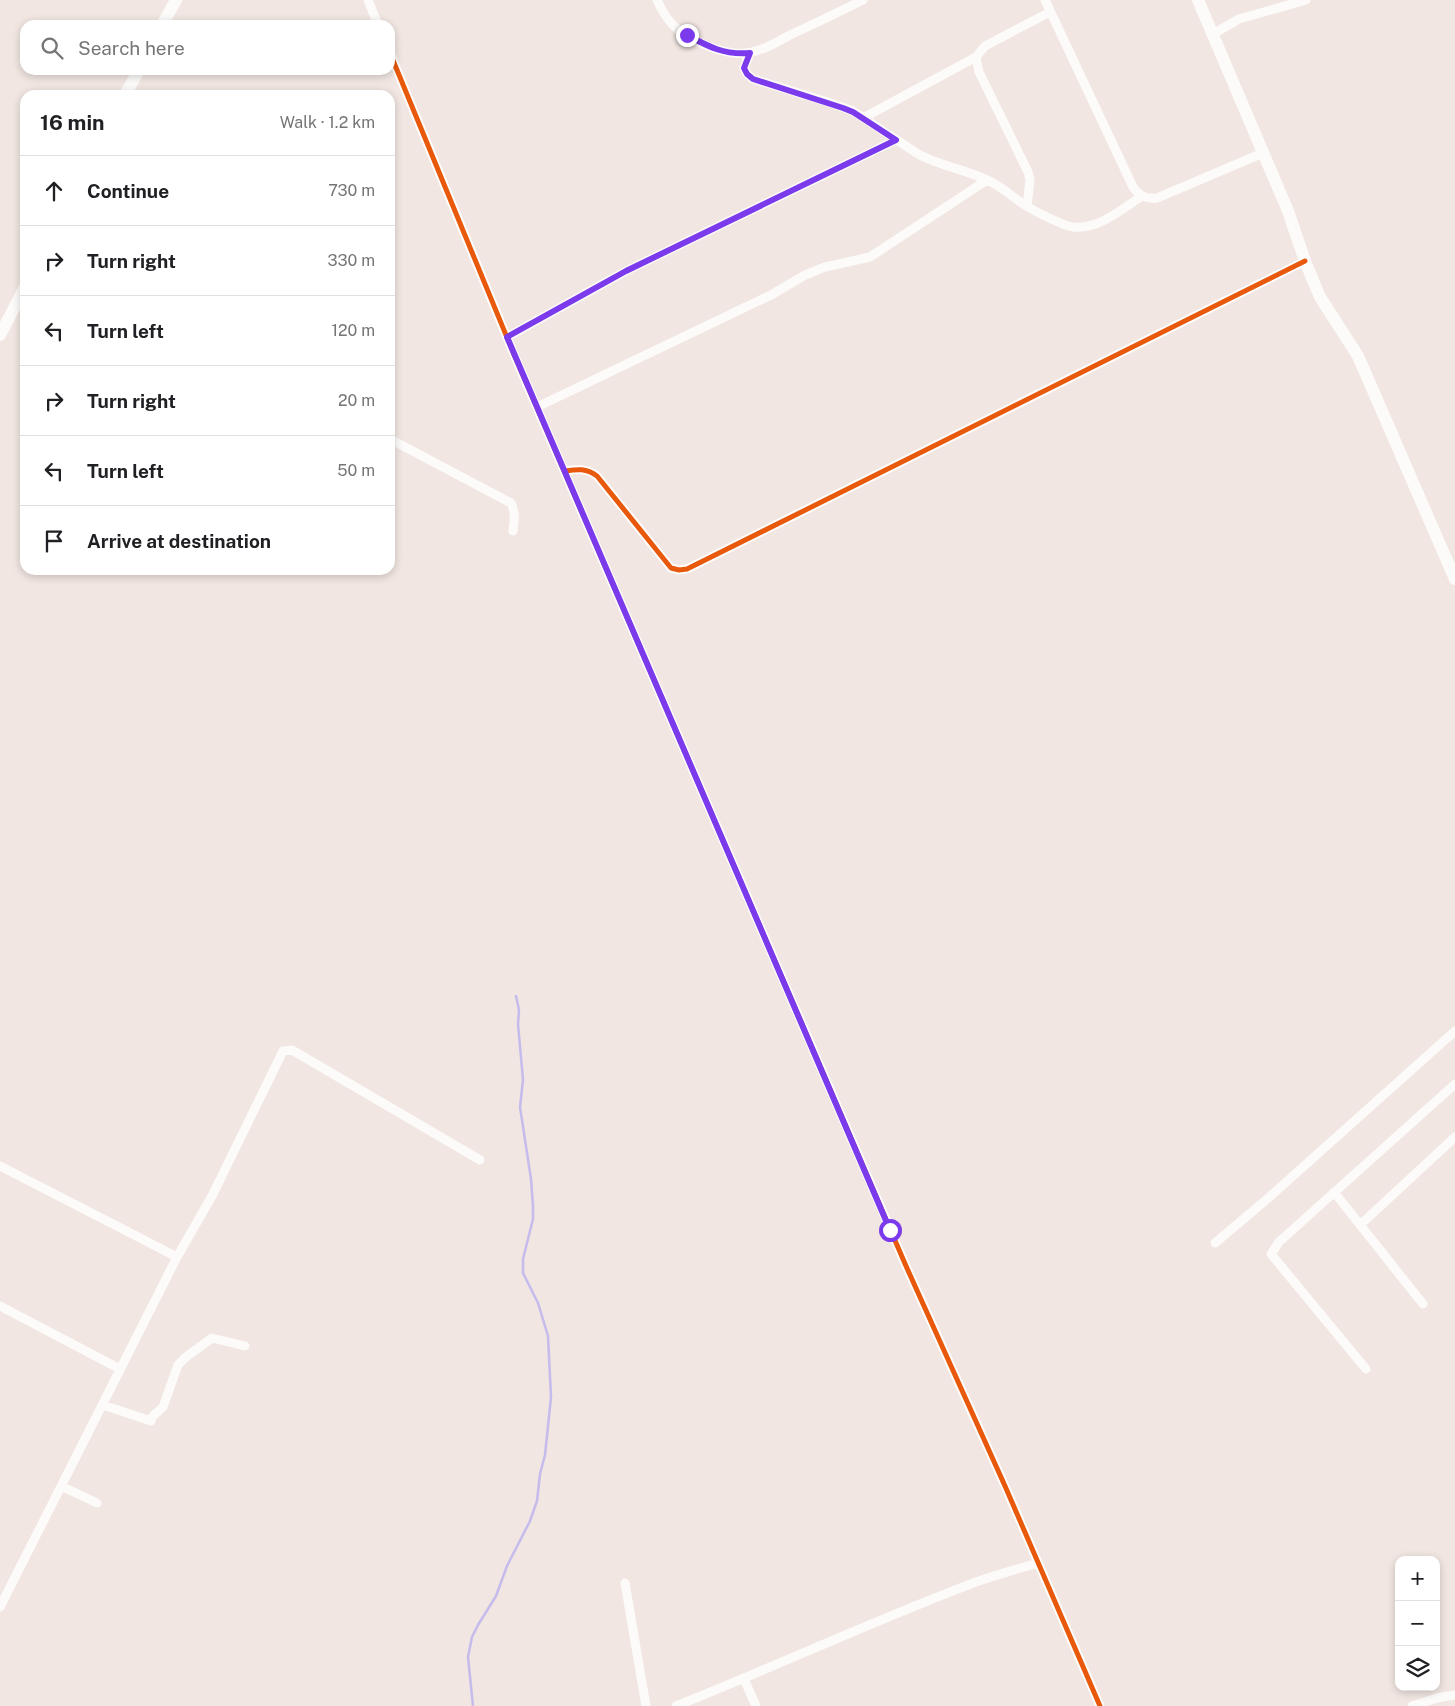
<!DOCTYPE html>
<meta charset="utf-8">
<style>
body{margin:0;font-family:"Public Sans",sans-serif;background:#f6f6f6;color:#202124}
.controls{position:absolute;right:15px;bottom:15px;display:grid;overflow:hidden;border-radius:10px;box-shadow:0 2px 8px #0003}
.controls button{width:45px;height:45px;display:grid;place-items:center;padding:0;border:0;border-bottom:1px solid #e0e0e0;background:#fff;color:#202124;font:25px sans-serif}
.stop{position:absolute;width:15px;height:15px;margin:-11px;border:4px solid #7c3aed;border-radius:50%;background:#fff}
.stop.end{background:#7c3aed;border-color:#fff;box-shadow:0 1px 5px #0008}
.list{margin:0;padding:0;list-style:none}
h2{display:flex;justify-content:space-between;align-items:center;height:65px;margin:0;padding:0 20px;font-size:21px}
h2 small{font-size:16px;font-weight:400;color:#757577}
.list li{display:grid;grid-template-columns:32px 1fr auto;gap:15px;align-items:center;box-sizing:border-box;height:70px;padding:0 20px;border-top:1px solid #e0e0e0}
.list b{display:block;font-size:19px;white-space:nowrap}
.list em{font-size:16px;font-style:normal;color:#757577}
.icon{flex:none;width:28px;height:28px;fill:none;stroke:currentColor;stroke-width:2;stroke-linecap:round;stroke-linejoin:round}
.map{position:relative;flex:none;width:1455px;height:1706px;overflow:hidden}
.search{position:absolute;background:#fff;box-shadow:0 2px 8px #0003;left:20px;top:20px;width:375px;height:55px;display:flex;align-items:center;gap:12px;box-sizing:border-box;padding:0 18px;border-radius:15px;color:#757577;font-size:19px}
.panel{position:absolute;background:#fff;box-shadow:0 2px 8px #0003;left:20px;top:90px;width:375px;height:485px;border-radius:15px}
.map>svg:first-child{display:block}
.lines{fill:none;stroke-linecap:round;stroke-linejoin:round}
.stream{stroke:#c5bbec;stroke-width:2.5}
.street{stroke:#fdfbfa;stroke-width:9}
.secondary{stroke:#fdfbfa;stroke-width:12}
.cycleway-casing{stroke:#fff;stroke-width:8}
.cycleway{stroke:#e8590c;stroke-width:5}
.route{stroke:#7c3aed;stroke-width:6}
</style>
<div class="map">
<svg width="1455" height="1706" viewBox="0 0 1455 1706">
<rect width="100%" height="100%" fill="#f1e6e1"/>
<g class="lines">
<path class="stream" d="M473,1706L468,1657L472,1637L478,1625L496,1596L507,1566L530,1521L537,1501L540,1474L545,1455L551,1397L548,1336L538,1303L523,1273V1259L533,1219V1206L531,1179L520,1107L523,1080L518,1024L519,1010L516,996"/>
<path class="street" d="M368,0L378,25
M657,0C661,9 666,18 674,26C689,41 726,56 747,53C762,51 777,42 790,35C814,24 839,12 863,0
M1045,0L1133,187C1139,196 1146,199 1157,198L1263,153
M1213,34L1239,19L1306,0
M390,53L513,352L906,1266L1005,1486L1100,1706
M750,53L744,68L747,74L753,79L831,103L853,111L918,154C942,167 970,170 993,183C1006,190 1016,200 1028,207C1036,212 1064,226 1073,227C1098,230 1122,209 1142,196
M863,118L976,57
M1027,206L1030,180L1028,172L979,72L976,57L985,46L1050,12
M507,337L626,271L896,140
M537,407L771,295L805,275L825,267L870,257L987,180
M390,439L511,503C516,513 514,521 513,531
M565,471C578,469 586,468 597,476L671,568L679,570L687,569L1305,261
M0,1166L177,1257
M1334,1192L1423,1304
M1360,1225L1455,1137
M1215,1243L1266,1200L1455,1031
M0,1306L120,1369
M1366,1369L1271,1254L1279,1242L1455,1084
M103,1405L151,1421L152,1417L163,1407L178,1365L186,1357L212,1338L245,1346
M61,1486L97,1503
M625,1583L646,1706
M0,1607L177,1257L212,1196L283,1051L292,1050L480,1160
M744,1679L756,1706
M676,1706C777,1666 875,1620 976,1582C996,1575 1017,1569 1038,1563
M1412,1706L1437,1698L1455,1695"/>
<path class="secondary" d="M1198,0L1288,211L1305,261L1320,297L1358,356L1455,579
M162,25L176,0
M125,95L139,70
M0,335L25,287"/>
<g class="cycleway-casing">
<path id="cycleway" d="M390,53L513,352L906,1266L1005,1486L1100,1706
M565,471C578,469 586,468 597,476L671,568L679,570L687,569L1305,261"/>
</g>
<use href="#cycleway" class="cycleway"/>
</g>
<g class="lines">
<path class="route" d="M687,35C709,47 724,55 750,53L744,68L747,74L753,79L843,108L853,112L896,140L626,271L507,337L890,1230"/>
</g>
</svg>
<div class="controls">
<button>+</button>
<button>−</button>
<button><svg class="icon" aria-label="layers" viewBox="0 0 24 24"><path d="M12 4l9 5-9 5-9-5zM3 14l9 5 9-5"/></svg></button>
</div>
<div class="stop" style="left:890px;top:1230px"></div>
<div class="stop end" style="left:687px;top:35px"></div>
<div class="search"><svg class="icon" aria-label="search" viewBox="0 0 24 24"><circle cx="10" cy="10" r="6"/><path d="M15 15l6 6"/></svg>Search here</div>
<section class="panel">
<h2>16 min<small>Walk · 1.2 km</small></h2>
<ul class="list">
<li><svg class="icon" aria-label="ahead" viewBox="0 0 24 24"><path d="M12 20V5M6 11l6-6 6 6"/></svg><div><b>Continue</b></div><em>730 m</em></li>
<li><svg class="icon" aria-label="right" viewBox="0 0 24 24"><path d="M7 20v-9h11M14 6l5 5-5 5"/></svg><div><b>Turn right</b></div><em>330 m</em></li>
<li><svg class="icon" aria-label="left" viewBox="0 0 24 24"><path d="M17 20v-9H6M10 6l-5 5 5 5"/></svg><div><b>Turn left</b></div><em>120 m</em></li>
<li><svg class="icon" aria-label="right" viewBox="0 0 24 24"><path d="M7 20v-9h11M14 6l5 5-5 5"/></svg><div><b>Turn right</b></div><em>20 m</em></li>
<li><svg class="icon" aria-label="left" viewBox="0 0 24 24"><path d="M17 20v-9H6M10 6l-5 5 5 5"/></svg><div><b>Turn left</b></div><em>50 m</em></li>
<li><svg class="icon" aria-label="arrive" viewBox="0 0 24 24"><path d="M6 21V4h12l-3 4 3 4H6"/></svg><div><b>Arrive at destination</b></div></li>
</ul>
</section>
</div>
